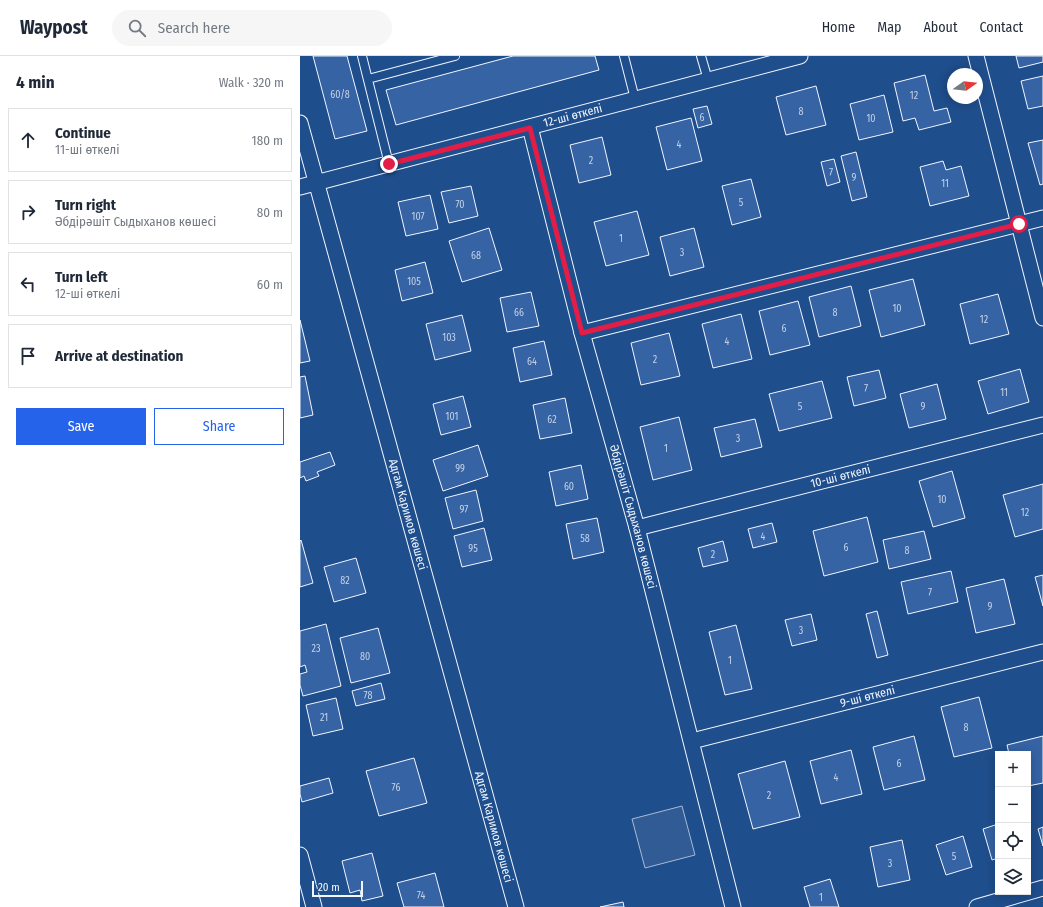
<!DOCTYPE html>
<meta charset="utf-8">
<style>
body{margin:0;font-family:"Fira Sans Condensed",sans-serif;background:#f6f6f7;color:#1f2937}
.controls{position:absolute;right:12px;bottom:12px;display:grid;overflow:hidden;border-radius:0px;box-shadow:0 2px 10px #0003}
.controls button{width:36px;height:36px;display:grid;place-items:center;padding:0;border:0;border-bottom:1px solid #e0e1e3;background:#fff;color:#1f2937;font:20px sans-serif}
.compass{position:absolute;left:647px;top:12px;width:36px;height:36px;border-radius:50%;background:#fff;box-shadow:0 2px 10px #0003;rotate:75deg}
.scale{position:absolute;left:12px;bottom:10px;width:51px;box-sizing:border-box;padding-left:4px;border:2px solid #f2f6ff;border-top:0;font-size:11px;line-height:14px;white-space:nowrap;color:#f2f6ff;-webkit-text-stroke:3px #1f4e8c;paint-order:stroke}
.stop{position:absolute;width:12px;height:12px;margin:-9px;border:3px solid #e11d48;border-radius:50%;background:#fff}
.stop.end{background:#e11d48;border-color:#fff;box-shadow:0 1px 4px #0008}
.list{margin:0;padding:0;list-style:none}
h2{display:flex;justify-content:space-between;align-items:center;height:52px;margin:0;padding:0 16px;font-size:17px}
h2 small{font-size:13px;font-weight:400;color:#747a83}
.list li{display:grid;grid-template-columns:26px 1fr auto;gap:12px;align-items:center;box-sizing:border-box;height:64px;margin:0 8px 8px;padding:0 8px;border:1px solid #e0e1e3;border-radius:0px}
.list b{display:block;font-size:15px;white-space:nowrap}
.list p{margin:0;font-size:13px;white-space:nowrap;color:#747a83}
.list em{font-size:13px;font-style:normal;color:#747a83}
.actions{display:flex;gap:8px;padding:12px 16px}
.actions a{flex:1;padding:9px 0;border:1px solid #2563eb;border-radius:0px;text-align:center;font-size:14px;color:#2563eb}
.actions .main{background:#2563eb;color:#fff}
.icon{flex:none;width:22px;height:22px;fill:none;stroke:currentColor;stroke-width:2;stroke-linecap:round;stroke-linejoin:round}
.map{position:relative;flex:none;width:743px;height:851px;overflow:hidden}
header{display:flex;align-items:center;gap:24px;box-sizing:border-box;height:56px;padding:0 20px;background:#fff;border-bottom:1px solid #e0e1e3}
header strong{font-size:19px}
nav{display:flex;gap:22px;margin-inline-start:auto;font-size:14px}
.search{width:280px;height:36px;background:#f6f6f7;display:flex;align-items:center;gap:10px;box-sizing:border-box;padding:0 14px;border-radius:22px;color:#747a83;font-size:15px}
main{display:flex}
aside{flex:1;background:#fff}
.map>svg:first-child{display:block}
.built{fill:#305b95;stroke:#a8bbd7}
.building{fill:#3563a3;stroke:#f2f6ff}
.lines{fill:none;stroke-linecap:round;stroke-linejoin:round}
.lane-casing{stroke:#f2f6ff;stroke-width:10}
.street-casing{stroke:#f2f6ff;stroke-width:17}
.lane{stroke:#1f4e8c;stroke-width:8}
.street{stroke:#1f4e8c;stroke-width:15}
.route{stroke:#e11d48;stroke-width:5}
.labels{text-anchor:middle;stroke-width:3;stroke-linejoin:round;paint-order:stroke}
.number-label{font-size:10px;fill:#c3d1e8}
.street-label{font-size:12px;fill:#f2f6ff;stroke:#1f4e8c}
</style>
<header>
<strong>Waypost</strong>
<div class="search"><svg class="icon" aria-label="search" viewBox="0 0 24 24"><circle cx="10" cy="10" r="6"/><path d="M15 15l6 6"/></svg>Search here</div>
<nav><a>Home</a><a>Map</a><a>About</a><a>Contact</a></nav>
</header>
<main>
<aside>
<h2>4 min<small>Walk · 320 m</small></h2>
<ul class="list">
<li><svg class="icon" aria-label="ahead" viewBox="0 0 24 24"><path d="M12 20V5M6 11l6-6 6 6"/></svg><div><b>Continue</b><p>11-ші өткелі</p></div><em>180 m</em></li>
<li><svg class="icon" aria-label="right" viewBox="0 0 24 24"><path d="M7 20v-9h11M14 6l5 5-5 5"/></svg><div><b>Turn right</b><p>Әбдірәшіт Сыдыханов көшесі</p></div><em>80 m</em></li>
<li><svg class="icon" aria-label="left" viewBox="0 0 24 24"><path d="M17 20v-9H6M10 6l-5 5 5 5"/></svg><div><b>Turn left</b><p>12-ші өткелі</p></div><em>60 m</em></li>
<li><svg class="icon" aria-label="arrive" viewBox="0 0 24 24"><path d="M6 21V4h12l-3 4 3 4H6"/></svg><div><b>Arrive at destination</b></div></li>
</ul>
<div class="actions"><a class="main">Save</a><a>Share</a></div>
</aside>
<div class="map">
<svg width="743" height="851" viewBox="0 0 743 851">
<rect width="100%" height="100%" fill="#1f4e8c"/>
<path class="built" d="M382,750L395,799L345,812L332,763Z"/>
<path class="building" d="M13,0H47L67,75L35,83Z
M213,0H295L299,14L96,69L86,34Z
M716,0H743V6L719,12Z
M625,19L634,55L647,52L651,66L619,74L615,62L603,65L594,27Z
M743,20V50L728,53L721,25Z
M516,30L526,69L486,79L476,41Z
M584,39L593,76L559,84L550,48Z
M407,50L412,68L398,72L393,53Z
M391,62L402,105L367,114L356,71Z
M302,81L311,119L279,127L270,89Z
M743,84V128L740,129L728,87Z
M556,96L567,141L552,145L541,100Z
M534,103L540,126L527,130L521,106Z
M643,105L646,114L661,110L669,140L630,150L620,111Z
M451,123L461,161L432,169L422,130Z
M171,130L178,160L149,167L141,136Z
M130,139L138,173L106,180L98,146Z
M337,155L349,199L306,210L294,166Z
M189,172L202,214L162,226L149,185Z
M394,172L404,211L370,220L360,181Z
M125,206L133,237L102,245L95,214Z
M613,223L625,269L581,281L569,234Z
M551,230L561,270L519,281L509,241Z
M231,236L239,270L207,276L200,242Z
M698,238L709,278L670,288L660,248Z
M498,245L510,289L470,299L459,255Z
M441,258L452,303L413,312L402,268Z
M162,259L171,295L135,304L126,268Z
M0,264L10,305L0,307Z
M369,277L380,320L341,329L331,287Z
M244,285L252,319L220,326L213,292Z
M720,313L729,346L688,358L678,325Z
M579,314L586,342L554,350L547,321Z
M5,320L13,359L0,362V321Z
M522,325L532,362L479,375L469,338Z
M637,328L646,363L609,372L600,338Z
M163,340L171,371L141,379L133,348Z
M265,342L272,377L240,383L233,349Z
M379,361L392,414L353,424L340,371Z
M455,363L462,391L421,401L414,372Z
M178,389L188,420L143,435L133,404Z
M30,396L35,409L17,416L19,420L6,425L4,420L0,422V406Z
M281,409L288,443L256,450L249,416Z
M652,415L665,462L633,471L619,425Z
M743,428V473L715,481L703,439Z
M176,434L183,465L153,473L145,442Z
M567,461L578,506L524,520L513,475Z
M297,462L304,496L273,503L266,468Z
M472,467L477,486L453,492L448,473Z
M184,472L192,504L162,511L154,480Z
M624,475L631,503L589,513L583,484Z
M1,484L13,527L0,531V485Z
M423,485L428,505L403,511L398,492Z
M56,502L66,537L34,546L24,511Z
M651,515L658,546L608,558L601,526Z
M743,519V550L735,521Z
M704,523L715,568L676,577L666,532Z
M577,555L588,599L577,602L566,558Z
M511,558L517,584L492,590L485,564Z
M26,568L41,630L3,640L0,629V618L7,616L5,609L0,611V575Z
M436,569L452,633L425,639L409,576Z
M78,572L90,617L51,627L40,582Z
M81,627L85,643L56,650L52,635Z
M679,641L692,692L654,701L641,651Z
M36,642L43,673L13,680L6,649Z
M614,680L625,724L584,734L573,691Z
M743,680V727L728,730V698H709L707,689Z
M551,694L562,738L521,748L510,705Z
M114,702L127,747L79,760L66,715Z
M485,705L500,761L453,773L438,718Z
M29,722L33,737L2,746L0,738V730Z
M698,768V802L692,804L683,773Z
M743,771V790L738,773Z
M663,780L672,811L646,819L636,789Z
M602,784L610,824L578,831L570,791Z
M72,797L83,840L62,845L60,834L50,837L42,805Z
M135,817L144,851H104L97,827Z
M530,823L539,851H510L504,831Z
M323,846L324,851H300Z"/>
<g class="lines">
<g class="lane-casing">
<path id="lane" d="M62,0L89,108
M324,0L335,43
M401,0L408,24
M68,23L155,0"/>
</g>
<g class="street-casing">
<g id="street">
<path d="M676,0L743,262"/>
<path id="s1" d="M0,67L216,851"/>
<path id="s2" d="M230,71L282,277L337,472L433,851"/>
<path id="s3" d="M0,131L500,0"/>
<path d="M282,277L743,162"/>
<path id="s4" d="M337,472L743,369"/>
<path id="s5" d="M392,685L743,596"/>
<path d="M0,799L14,851"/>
<path d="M677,851L743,832"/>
</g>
</g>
<use href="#lane" class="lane"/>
<use href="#street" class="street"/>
</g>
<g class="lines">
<path class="route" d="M89,108L230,72L282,277L719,168"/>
</g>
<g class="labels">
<g class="number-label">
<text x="40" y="42">60/8</text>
<text x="614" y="43">12</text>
<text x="501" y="59">8</text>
<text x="402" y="65">6</text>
<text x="571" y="66">10</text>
<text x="379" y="92">4</text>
<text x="291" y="108">2</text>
<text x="531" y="120">7</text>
<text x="554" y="125">9</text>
<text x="645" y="131">11</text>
<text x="441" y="150">5</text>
<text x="160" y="152">70</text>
<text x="118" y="164">107</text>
<text x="321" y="186">1</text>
<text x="382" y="200">3</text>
<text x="176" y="203">68</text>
<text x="114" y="229">105</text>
<text x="597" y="256">10</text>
<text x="219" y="260">66</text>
<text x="535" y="260">8</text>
<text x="684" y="267">12</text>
<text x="484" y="276">6</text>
<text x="149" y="285">103</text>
<text x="427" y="289">4</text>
<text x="355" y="307">2</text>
<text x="232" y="309">64</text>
<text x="566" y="336">7</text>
<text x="704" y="340">11</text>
<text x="500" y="354">5</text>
<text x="623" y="354">9</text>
<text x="152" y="364">101</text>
<text x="252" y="367">62</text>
<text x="438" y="386">3</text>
<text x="366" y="396">1</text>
<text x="160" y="416">99</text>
<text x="269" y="434">60</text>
<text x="642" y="447">10</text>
<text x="164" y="457">97</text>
<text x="725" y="460">12</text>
<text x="463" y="484">4</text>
<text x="285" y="486">58</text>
<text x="546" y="495">6</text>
<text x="173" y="496">95</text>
<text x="607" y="498">8</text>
<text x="413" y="502">2</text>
<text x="45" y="528">82</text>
<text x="630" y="540">7</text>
<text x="690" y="554">9</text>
<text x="501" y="578">3</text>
<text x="16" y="596">23</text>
<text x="65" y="604">80</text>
<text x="430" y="608">1</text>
<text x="68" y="643">78</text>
<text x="24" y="665">21</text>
<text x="666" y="675">8</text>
<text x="599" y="711">6</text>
<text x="536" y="725">4</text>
<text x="96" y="735">76</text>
<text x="469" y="743">2</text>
<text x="654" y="804">5</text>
<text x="590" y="811">3</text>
<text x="121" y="843">74</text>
<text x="521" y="845">1</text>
</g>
<g class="street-label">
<text dy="4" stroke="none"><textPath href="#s3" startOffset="282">12-ші өткелі</textPath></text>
<text dy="4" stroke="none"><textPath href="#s4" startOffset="210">10-ші өткелі</textPath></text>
<text dy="4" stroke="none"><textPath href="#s1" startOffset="406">Адгам Каримов көшесі</textPath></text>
<text dy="4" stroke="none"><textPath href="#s2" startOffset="403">Әбдірәшіт Сыдыханов көшесі</textPath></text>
<text dy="4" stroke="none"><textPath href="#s5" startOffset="181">9-ші өткелі</textPath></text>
<text dy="4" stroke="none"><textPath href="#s1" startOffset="730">Адгам Каримов көшесі</textPath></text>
</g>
</g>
</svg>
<div class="controls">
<button>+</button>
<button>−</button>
<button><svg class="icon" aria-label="locate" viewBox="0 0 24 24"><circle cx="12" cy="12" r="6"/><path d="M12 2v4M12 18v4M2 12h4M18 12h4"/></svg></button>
<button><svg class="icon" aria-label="layers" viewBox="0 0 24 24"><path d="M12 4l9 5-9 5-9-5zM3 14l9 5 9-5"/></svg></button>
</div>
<svg class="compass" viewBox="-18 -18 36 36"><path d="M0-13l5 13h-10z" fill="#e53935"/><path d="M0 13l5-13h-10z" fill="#747a83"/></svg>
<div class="scale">20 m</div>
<div class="stop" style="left:719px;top:168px"></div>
<div class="stop end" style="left:89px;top:108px"></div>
</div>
</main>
